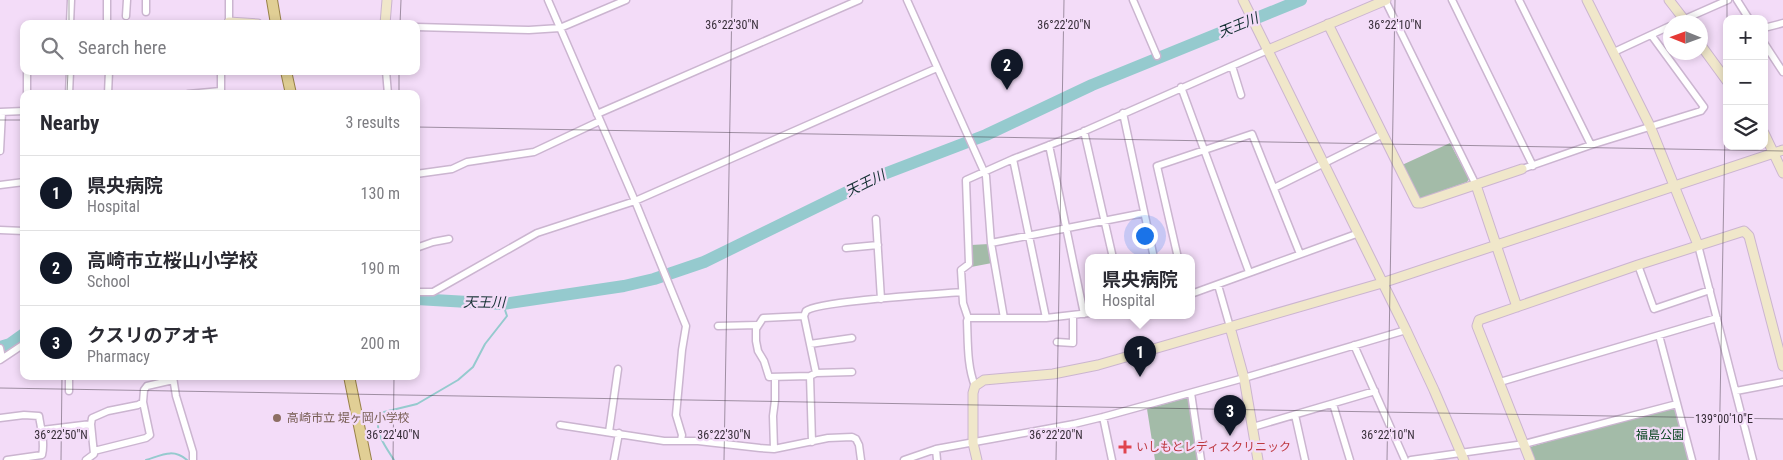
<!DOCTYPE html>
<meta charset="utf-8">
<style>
body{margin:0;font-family:"Roboto Condensed","Noto Sans JP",sans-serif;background:#f7f7f7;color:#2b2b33}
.controls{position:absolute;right:15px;top:15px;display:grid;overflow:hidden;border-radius:10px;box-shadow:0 2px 8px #0003}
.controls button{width:45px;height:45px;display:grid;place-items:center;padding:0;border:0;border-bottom:1px solid #e1e1e2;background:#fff;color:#2b2b33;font:25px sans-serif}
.compass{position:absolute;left:1663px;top:15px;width:45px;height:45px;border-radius:50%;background:#fff;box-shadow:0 2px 8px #0003;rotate:271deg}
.you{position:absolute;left:1144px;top:235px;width:18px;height:18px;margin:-12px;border:4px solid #fff;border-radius:50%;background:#1a73e8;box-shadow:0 0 0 8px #1a73e833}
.badge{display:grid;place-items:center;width:32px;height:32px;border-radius:50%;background:#111827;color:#fff;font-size:16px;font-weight:700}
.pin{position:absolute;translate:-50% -41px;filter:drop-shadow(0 1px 2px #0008)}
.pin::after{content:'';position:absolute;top:26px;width:18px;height:15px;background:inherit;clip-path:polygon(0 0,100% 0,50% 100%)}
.popup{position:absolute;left:1085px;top:254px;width:110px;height:65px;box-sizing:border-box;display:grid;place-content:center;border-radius:10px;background:#fff;filter:drop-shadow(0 1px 4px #0005);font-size:16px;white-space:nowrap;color:#7c7c81}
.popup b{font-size:19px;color:#2b2b33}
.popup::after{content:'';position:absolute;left:50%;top:100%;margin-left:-10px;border:10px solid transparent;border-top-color:#fff}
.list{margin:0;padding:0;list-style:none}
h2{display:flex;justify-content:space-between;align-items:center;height:65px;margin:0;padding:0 20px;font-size:21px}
h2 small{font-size:16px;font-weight:400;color:#7c7c81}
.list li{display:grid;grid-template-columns:32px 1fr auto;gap:15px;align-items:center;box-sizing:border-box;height:75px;padding:0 20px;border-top:1px solid #e1e1e2}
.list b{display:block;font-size:19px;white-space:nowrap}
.list p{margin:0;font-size:16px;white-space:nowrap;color:#7c7c81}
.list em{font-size:16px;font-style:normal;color:#7c7c81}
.icon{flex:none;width:28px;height:28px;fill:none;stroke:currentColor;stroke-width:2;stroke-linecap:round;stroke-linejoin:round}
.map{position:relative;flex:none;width:1783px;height:460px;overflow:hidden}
.search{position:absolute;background:#fff;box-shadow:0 2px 8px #0003;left:20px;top:20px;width:400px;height:55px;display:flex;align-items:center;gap:12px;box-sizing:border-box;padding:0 18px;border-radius:10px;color:#7c7c81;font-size:19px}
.panel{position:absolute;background:#fff;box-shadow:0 2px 8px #0003;left:20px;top:90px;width:400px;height:290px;border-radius:10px}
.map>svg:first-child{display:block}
.green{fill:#a3bba8}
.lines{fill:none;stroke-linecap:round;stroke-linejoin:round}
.stream{stroke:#95cace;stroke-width:2}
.river{stroke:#95cace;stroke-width:12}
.street-casing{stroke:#cbb5d0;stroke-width:9}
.secondary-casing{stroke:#cbb5d0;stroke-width:11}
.primary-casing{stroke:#998248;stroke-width:12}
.street{stroke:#fff;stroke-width:6}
.secondary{stroke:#f0e7ca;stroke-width:9}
.primary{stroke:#e1cf95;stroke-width:10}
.ticks{fill:none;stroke:#382f3a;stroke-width:1;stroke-opacity:0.45}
.education-dot{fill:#8d6e63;stroke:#f3dcf8;stroke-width:2}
.health-dot{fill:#e0444e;stroke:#f3dcf8;stroke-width:2}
.labels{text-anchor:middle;stroke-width:4.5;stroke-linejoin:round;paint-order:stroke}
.education-label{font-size:12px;fill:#785e54;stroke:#f3dcf8;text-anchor:start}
.park-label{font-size:12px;fill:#0b4622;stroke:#f3dcf8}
.health-label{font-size:12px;fill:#be3a42;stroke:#f3dcf8;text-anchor:start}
.water-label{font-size:14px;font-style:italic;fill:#132f32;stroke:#f3dcf8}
.ticks-label{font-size:12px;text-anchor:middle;fill:#382f3a;stroke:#f3dcf8;stroke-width:4.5;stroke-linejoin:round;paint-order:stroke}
</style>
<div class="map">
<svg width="1783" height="460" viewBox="0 0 1783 460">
<rect width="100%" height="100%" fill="#f3dcf8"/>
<path class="green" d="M1450,143L1469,179L1467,182L1421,198L1418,197L1402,165Z
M989,244L992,263L971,267V245Z
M1186,398L1190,399L1199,460H1155L1147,409Z
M1677,404L1692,460H1535L1530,447Z"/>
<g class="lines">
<path class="stream" d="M146,460C162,455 173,448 187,460
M394,460C385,446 374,432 379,415L384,412L417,404L458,380L473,367L485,344L507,316L503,304"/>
<path class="river" d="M416,299L503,304L624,286L654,279L704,262L884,174L986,135L1092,85L1301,0
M0,347L10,344L24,334"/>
<g class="street-casing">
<path id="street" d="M107,0V23
M229,0V24
M548,0L635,201L686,326L682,350L676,415L682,435L681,440
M907,0L986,176L991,243L1004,318
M1133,0L1157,56
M1385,0L1476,185
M1452,0L1533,166
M1519,0L1591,145
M1737,0L1749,19
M146,12V0
M126,16L127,0
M1678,22L1728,0
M70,24L71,0
M416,27L529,30L560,28L626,0
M1764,28L1783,23
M1764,43L1783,72
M1614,52L1670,26
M1232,66L1241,95
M386,71L388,94
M1181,87L1249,272
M27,94V71
M69,94L70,71
M108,94L109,71
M188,94L221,91V71
M0,112L24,111
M1123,113L1154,258
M597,114L859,0
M1084,131L1113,258
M1049,145L1084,314
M0,151L2,112
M1013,159L1046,318
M1522,169L1591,145L1701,111L1704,107L1652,36
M416,174L452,169L467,162L534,152L600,121
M0,185L24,182
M1274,188L1383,134
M876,219L881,299
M0,230L24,231
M991,243L1144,213
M1698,245L1753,460
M416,248L433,242L449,239
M846,248L878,245
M1178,258L1157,166L1252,134L1300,254
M1638,265L1654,309L1710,290
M1218,285L1230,327
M416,292H433L537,233L635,201L937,68
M1191,294L1359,233
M804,316L763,318L756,329V341L758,351L764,361L769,377L810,376
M968,318L963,303L961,270L969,264L966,180L1013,159L1078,134L1268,50
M718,326L757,325
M1659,335L1692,460
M1057,342L1073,343V315
M810,344L852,338
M1354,345L1405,460
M0,348L2,358
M0,360L24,344
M816,373L852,372
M69,376V391
M173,377L176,396L193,452V460
M1500,382L1717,318
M975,386C967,366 968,343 967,321L968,318H1046L1089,313
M1736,391L1783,382
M1191,393L1201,460
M1333,404L1350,460
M1295,415L1305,460
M1103,417L1112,460
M0,418L24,415L39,416C41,429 45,443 42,455L7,460
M560,425L664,441H698L760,448L774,449L828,438L852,437L856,439L859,445L861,460
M1253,427L1375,391
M42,430L91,424
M609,432L618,369
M812,442L810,376L816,373L804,316L806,311C818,301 938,294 962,292
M774,449L773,416L775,400V377
M936,449L937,460
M94,451L146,438L150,435L143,402
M86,460L94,454L91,424L92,418L108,411L138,405L143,402L144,390L147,386L173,380
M614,460L619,433
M904,460L936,449L1074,424L1103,417L1244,378L1406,330
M1411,460L1524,444L1677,404"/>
</g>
<g class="secondary-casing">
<path id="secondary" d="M1243,0L1406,330L1434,390L1464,460
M1587,0L1650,126L1698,245
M1669,0L1686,22
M229,22L258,24
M385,24L387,0
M1328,24L1417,203H1421L1522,169
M1700,44L1727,81
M1268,50L1386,0
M1764,133L1783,173
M1476,185L1517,307
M1230,327L1244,378L1258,460
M977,460L973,443V393L975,386L984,380L1053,374L1098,365L1382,283L1783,150
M1530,460L1477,326L1479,320L1638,265L1744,231L1749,236L1783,366"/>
</g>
<g class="primary-casing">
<path id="primary" d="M272,0L276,24
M286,71L291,94
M349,376L366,460"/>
</g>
<use href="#street" class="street"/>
<use href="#secondary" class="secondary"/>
<use href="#primary" class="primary"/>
</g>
<path class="ticks" d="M1727,19V0M69,24V0M400,24L401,0M67,94L68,71M399,94V71M0,120H24M416,127L1783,151M0,388L1783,419M61,460L62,376M393,460L394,376M724,460L732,0M1056,460L1064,0M1387,460L1395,0M1719,460L1727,21"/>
<circle class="education-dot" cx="277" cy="418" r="5"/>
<path class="health-dot" d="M1122.5 439.5h5v5h5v5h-5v5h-5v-5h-5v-5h5z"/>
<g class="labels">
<g class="education-label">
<text x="287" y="422">高崎市立 堤ヶ岡小学校</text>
</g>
<g class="park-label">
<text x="1660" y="439">福島公園</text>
</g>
<g class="health-label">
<text x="1136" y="451">いしもとレディスクリニック</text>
</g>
<g class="water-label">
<text transform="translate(1238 25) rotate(-22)" y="5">天王川</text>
<text transform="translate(865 183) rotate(-26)" y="5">天王川</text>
<text transform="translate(484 302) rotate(1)" y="5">天王川</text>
</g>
</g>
<g class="ticks-label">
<text x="732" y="29">36°22'30"N</text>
<text x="1064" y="29">36°22'20"N</text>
<text x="1395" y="29">36°22'10"N</text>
<text x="1724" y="423">139°00'10"E</text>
<text x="61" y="439">36°22'50"N</text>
<text x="393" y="439">36°22'40"N</text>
<text x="724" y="439">36°22'30"N</text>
<text x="1056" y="439">36°22'20"N</text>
<text x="1388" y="439">36°22'10"N</text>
</g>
</svg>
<div class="controls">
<button>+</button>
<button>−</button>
<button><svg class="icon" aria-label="layers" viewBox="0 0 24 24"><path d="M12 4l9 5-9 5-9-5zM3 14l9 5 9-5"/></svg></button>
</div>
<svg class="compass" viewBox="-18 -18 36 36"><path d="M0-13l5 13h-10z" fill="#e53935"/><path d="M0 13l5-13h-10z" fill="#7c7c81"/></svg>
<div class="you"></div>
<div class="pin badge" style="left:1140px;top:377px">1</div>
<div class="popup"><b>県央病院</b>Hospital</div>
<div class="pin badge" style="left:1007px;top:90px">2</div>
<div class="pin badge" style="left:1230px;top:436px">3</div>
<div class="search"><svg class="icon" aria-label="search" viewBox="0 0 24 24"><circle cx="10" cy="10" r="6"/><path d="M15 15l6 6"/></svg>Search here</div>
<section class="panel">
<h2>Nearby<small>3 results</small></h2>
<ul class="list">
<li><span class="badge">1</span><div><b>県央病院</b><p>Hospital</p></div><em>130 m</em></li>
<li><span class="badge">2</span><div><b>高崎市立桜山小学校</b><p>School</p></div><em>190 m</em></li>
<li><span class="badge">3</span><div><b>クスリのアオキ</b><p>Pharmacy</p></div><em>200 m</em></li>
</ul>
</section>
</div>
